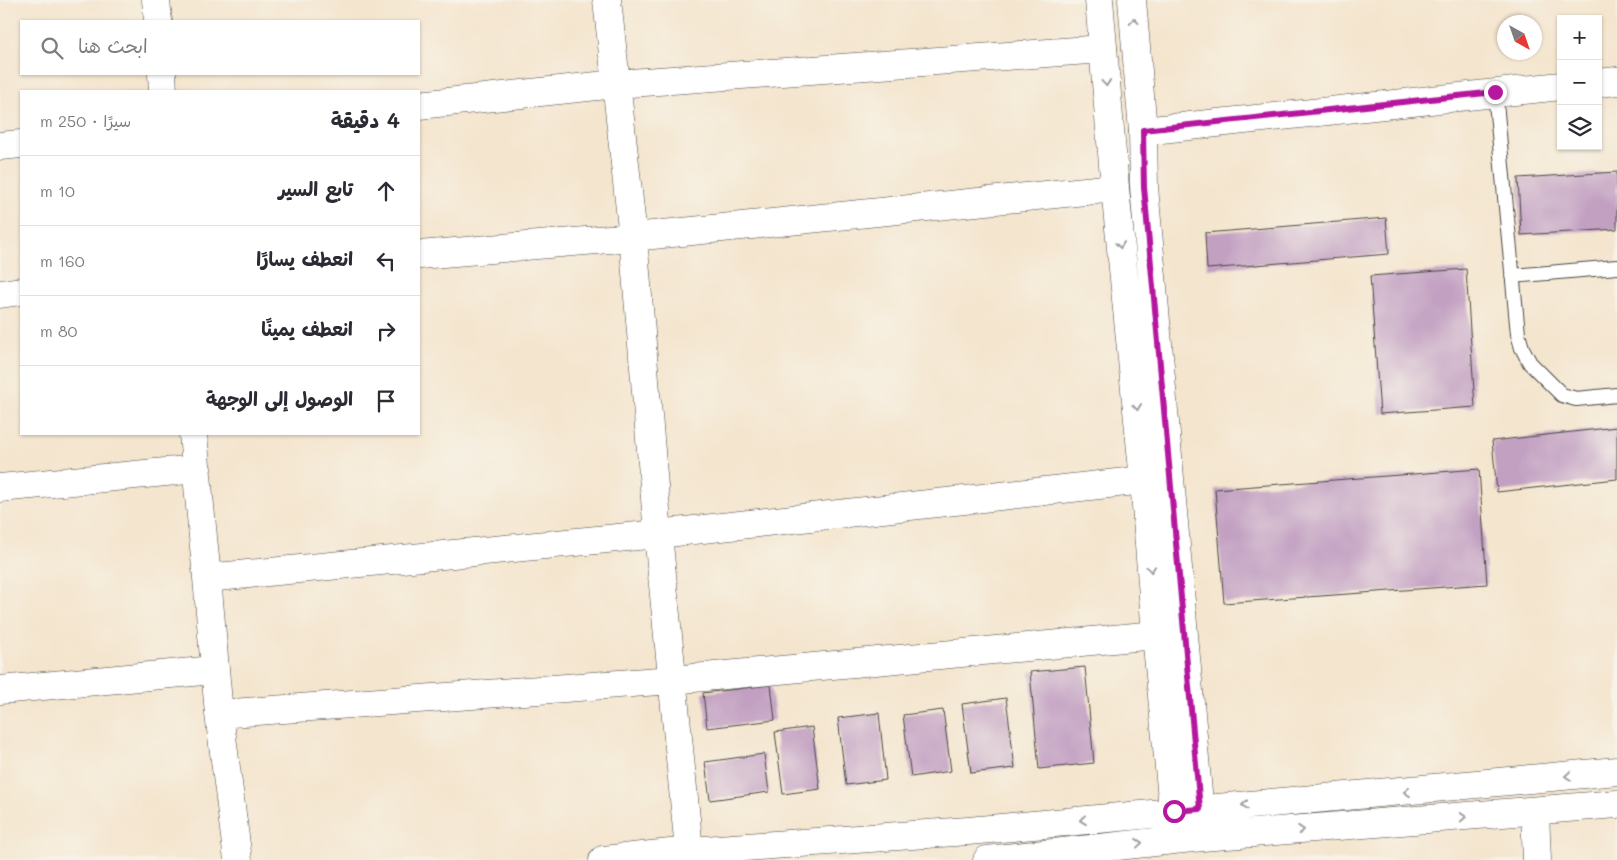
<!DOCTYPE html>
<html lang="ar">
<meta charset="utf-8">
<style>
body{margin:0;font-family:Mali,"Playpen Sans Arabic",sans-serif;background:#f2f2f3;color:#2b2b33;direction:rtl}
.controls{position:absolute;right:15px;top:15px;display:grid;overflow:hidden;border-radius:0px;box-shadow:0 1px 4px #0004}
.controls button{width:45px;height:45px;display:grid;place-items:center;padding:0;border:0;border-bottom:1px solid #e1e1e2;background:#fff;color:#2b2b33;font:25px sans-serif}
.compass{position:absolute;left:1497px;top:15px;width:45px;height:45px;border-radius:50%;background:#fff;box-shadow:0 1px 4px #0004;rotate:140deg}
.stop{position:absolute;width:15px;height:15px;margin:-11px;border:4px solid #b5179e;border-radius:50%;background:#fff}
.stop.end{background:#b5179e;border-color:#fff;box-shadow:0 1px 5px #0008}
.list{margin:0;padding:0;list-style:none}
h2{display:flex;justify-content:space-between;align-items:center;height:65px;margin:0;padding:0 20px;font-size:21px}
h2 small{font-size:16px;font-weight:400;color:#7c7c81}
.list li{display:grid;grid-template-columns:32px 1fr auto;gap:15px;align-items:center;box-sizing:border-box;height:70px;padding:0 20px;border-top:1px solid #e1e1e2}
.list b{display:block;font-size:19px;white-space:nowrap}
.list em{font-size:16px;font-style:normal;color:#7c7c81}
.icon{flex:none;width:28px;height:28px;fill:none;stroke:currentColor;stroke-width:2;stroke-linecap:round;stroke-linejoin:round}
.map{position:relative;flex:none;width:1617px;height:860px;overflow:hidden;direction:ltr}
.search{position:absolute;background:#fff;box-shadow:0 1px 4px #0004;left:20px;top:20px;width:400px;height:55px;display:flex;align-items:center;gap:12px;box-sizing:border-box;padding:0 18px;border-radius:0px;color:#7c7c81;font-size:19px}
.panel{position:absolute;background:#fff;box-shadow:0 1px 4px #0004;left:20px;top:90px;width:400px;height:345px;border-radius:0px;direction:rtl}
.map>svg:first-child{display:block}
.building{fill:#c2a0c2}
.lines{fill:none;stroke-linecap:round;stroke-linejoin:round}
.lane-casing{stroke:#494743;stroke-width:16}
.street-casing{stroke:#494743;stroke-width:29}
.secondary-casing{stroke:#494743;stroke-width:29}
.lane{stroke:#fff;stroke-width:14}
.street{stroke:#fff;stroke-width:28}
.secondary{stroke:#fff;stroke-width:28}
.oneway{stroke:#a0a0a0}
.route{stroke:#b5179e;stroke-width:6}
</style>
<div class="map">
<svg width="1617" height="860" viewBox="0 0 1617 860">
<rect width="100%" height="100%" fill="#f7f3e8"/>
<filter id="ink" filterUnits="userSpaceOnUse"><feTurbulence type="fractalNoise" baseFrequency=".02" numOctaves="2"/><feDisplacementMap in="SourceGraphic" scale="10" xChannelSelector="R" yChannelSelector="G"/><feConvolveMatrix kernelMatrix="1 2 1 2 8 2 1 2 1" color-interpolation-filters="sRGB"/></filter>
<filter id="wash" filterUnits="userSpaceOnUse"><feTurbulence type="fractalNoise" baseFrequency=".0096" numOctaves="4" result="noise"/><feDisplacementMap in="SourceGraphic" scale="20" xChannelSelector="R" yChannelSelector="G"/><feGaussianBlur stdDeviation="1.12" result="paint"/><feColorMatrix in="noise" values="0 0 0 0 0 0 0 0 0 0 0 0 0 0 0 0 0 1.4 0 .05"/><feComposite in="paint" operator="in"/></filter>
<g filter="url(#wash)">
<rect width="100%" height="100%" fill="#f4e5ce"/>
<g id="blocks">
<path class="building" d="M1617,172V229L1521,235L1518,178Z
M1386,218L1389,254L1207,269L1205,233Z
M1466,269L1475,407L1380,414L1370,276Z
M1617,427V479L1497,492L1492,441Z
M1479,469L1487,584L1224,603L1215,489Z
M1085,667L1094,763L1039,769L1030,672Z
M771,685L775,720L707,728L703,693Z
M1006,698L1015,768L971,773L962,704Z
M943,710L951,771L911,777L903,715Z
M879,713L886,780L846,785L838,718Z
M812,727L820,789L783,794L775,732Z
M764,754L769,792L710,800L705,762Z"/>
</g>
</g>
<g filter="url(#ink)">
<use href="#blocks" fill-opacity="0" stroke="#494743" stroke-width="1"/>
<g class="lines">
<g class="lane-casing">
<path id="lane" d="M1495,92L1518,334L1522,348L1530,363L1562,395L1576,399L1617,395
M1512,276L1617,267"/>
</g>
<g class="street-casing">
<path id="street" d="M156,0L158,21
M607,0L633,237L658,534L690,860
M162,74L163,91
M1598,83L1617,81
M419,105L616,84L1103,49
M1143,131L1561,86
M0,146L21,144
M419,255L633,237L1115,188
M0,294L21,291
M193,434L207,578L219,714L238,860
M0,488L197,469
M207,578L658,534L1144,480
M0,690L214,670
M219,714L672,680L1156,635
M1535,812L1537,860"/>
</g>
<g class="secondary-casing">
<path id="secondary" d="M1099,0L1115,188L1144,480L1156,635L1176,839
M1132,0L1143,131L1144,187L1202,837
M603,860L690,851L968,831L1617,771
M987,860L1202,837L1617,804"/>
</g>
<use href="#lane" class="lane"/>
<use href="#street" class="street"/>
<use href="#secondary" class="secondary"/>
</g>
<defs><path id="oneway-chevron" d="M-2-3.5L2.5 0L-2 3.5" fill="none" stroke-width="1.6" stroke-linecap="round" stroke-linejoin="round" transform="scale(1.25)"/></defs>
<g class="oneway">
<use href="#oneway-chevron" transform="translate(1134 21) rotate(-95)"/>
<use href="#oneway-chevron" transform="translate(1106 83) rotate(85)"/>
<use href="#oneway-chevron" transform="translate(1120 245) rotate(84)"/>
<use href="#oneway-chevron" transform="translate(1137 407) rotate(84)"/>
<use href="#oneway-chevron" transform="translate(1151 569) rotate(86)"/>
<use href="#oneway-chevron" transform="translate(1568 776) rotate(175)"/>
<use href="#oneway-chevron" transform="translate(1407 792) rotate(175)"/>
<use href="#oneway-chevron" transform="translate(1245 805) rotate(175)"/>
<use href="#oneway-chevron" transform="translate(1463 817) rotate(-4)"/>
<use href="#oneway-chevron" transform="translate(1083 820) rotate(174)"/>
<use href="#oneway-chevron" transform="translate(1301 830) rotate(-4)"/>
<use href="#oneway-chevron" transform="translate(1139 843) rotate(-6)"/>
</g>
</g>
<g class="lines" filter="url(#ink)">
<path class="route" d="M1174,811L1200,809L1144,187L1143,130L1495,92"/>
</g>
</svg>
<div class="controls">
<button>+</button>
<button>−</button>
<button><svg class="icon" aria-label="layers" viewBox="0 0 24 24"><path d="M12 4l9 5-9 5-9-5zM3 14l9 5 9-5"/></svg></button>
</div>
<svg class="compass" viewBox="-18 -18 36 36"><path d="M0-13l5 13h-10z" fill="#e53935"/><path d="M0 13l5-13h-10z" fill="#7c7c81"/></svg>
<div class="stop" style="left:1174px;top:811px"></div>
<div class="stop end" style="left:1495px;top:92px"></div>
<div class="search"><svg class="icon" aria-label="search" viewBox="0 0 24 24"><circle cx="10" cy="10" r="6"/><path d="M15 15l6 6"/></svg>ابحث هنا</div>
<section class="panel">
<h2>4 دقيقة<small>سيرًا · 250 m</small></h2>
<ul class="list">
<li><svg class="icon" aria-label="ahead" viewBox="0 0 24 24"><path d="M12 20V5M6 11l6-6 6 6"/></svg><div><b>تابع السير</b></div><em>10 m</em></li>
<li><svg class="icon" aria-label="left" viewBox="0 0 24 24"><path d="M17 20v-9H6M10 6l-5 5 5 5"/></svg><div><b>انعطف يسارًا</b></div><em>160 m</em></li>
<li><svg class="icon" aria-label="right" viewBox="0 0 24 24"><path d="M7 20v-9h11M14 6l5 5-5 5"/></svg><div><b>انعطف يمينًا</b></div><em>80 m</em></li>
<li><svg class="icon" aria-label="arrive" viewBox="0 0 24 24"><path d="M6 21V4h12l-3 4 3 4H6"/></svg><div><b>الوصول إلى الوجهة</b></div></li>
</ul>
</section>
</div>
